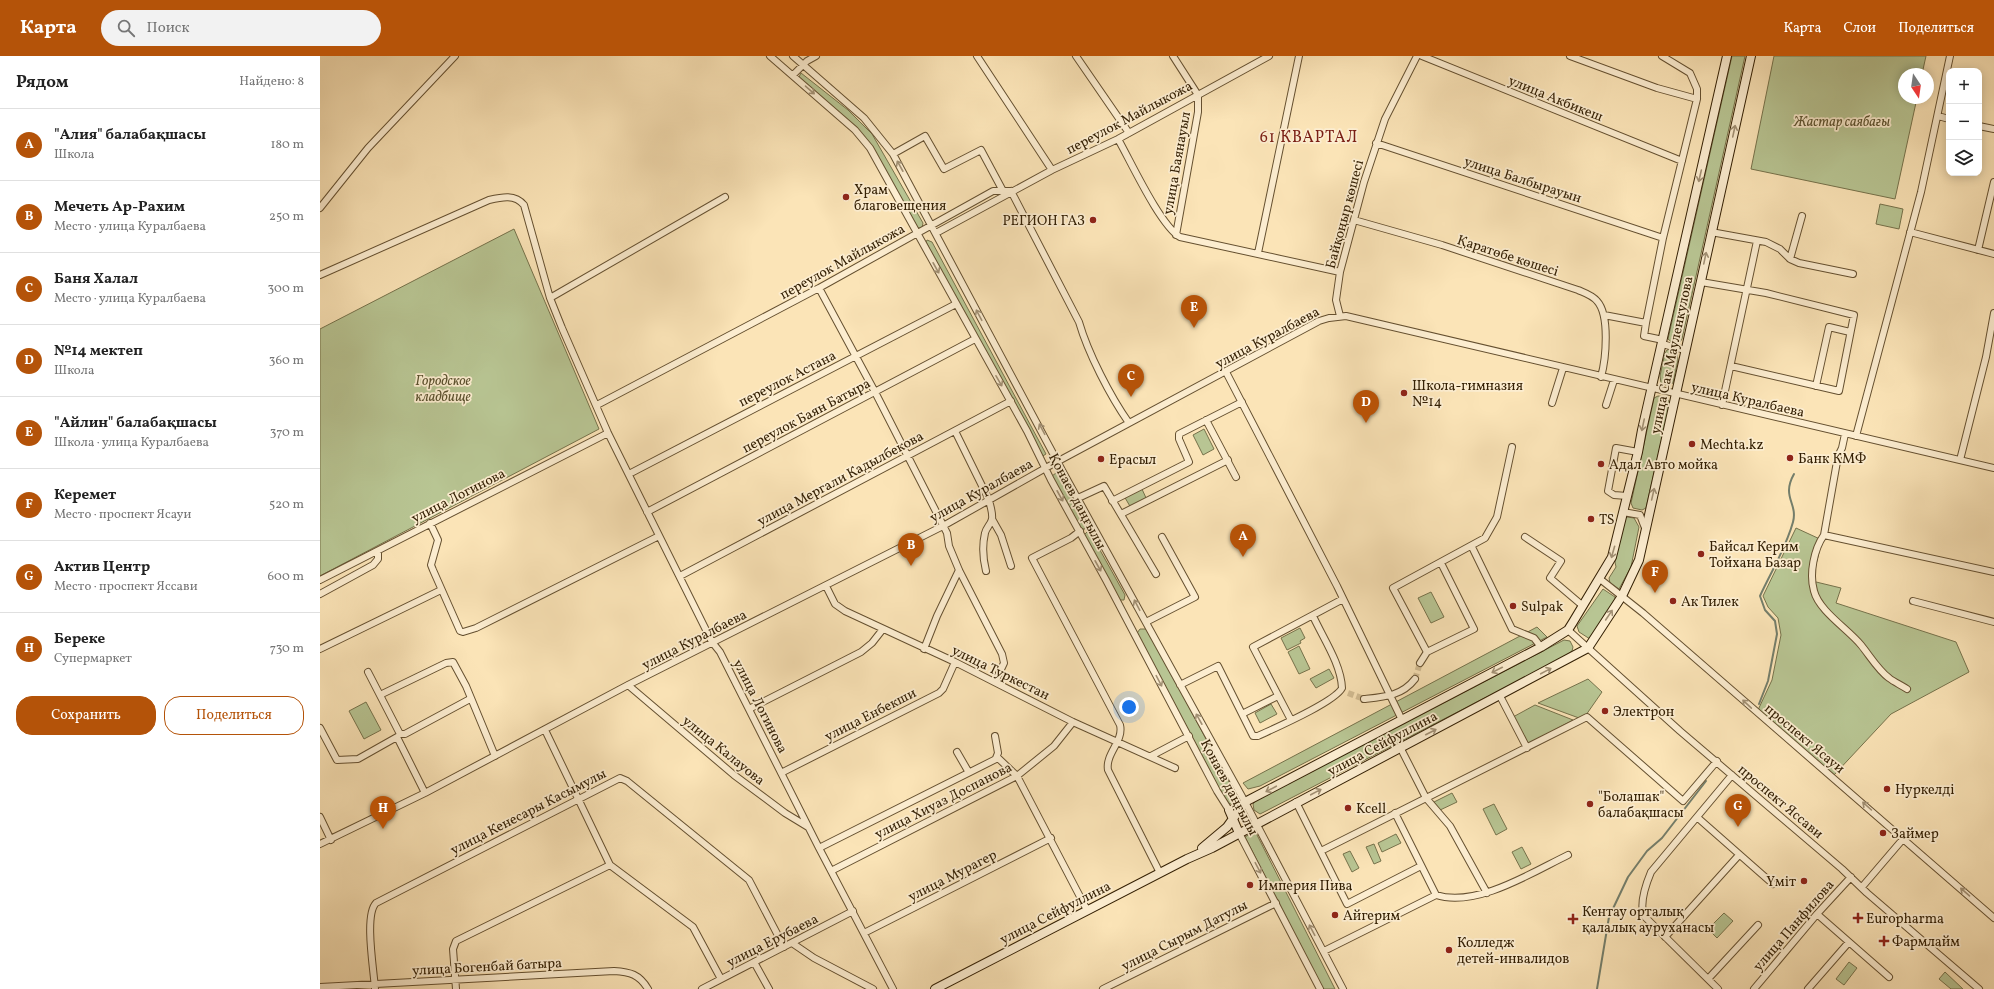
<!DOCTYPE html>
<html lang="ru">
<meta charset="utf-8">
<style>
body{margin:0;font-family:Vollkorn,serif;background:#f2f2f2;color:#222}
.controls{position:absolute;right:12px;top:12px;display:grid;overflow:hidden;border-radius:8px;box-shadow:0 2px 10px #0003}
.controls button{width:36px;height:36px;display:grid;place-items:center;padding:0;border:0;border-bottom:1px solid #e0e0e0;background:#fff;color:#222;font:20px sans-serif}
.compass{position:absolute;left:1578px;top:12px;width:36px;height:36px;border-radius:50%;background:#fff;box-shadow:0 2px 10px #0003;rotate:167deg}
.you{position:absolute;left:809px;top:651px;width:14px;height:14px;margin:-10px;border:3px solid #fff;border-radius:50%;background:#1a73e8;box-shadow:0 0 0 6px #1a73e833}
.badge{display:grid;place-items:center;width:26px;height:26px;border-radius:50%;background:#b45309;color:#fff;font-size:13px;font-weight:700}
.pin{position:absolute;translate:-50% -33px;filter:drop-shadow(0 1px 2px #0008)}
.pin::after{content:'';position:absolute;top:21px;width:14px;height:12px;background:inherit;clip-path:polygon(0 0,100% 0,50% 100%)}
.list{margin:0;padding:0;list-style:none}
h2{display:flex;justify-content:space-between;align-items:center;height:52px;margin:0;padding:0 16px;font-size:17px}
h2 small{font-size:13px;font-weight:400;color:#767676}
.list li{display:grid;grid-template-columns:26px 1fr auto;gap:12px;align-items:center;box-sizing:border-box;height:72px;padding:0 16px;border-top:1px solid #e0e0e0}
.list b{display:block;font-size:15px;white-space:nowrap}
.list p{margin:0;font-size:13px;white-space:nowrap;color:#767676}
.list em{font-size:13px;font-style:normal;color:#767676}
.actions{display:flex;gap:8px;padding:12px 16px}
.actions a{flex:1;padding:9px 0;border:1px solid #b45309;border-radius:16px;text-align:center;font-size:14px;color:#b45309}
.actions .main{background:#b45309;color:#fff}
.icon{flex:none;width:22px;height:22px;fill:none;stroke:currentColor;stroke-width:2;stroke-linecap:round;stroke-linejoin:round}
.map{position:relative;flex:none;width:1674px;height:933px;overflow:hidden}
header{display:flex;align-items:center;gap:24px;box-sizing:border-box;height:56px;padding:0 20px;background:#b45309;color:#fff}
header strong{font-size:19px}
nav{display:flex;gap:22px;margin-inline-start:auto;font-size:14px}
.search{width:280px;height:36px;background:#f2f2f2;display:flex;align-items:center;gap:10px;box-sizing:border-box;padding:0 14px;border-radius:22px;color:#767676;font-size:15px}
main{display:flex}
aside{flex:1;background:#fff}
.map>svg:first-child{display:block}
.green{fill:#b8c593;stroke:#76724b}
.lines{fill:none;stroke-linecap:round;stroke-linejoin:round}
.stream{stroke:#747e6b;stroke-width:2}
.minor-tunnel{stroke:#d3bd93;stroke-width:6;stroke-dasharray:6 3;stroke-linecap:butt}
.minor-casing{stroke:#655030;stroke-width:8}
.secondary-casing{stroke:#331f03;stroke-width:10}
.minor{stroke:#fcedd0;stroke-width:6}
.secondary{stroke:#fcedd0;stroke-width:8}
.oneway{stroke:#a29074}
.poi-dot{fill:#8f2418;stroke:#fcedd0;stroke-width:1.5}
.labels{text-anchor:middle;stroke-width:3.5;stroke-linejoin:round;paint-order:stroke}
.street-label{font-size:14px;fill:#331f03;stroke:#fcedd0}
.park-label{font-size:14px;font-style:italic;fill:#5b512e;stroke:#fcedd0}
.poi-label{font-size:14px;fill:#331f03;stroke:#fcedd0;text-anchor:start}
.quarter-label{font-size:16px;letter-spacing:1px;fill:#7a1f14;stroke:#fcedd0}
</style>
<header>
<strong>Карта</strong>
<div class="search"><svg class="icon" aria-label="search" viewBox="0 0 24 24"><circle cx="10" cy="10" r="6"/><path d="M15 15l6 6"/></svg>Поиск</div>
<nav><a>Карта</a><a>Слои</a><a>Поделиться</a></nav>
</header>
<main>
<aside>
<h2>Рядом<small>Найдено: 8</small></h2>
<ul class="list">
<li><span class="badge">A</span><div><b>&quot;Алия&quot; балабақшасы</b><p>Школа</p></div><em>180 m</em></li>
<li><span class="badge">B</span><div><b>Мечеть Ар-Рахим</b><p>Место · улица Куралбаева</p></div><em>250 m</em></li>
<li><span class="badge">C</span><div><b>Баня Халал</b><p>Место · улица Куралбаева</p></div><em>300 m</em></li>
<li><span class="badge">D</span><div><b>№14 мектеп</b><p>Школа</p></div><em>360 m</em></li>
<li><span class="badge">E</span><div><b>&quot;Айлин&quot; балабақшасы</b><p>Школа · улица Куралбаева</p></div><em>370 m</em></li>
<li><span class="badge">F</span><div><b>Керемет</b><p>Место · проспект Ясауи</p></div><em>520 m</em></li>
<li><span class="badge">G</span><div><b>Актив Центр</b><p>Место · проспект Яссави</p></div><em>600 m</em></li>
<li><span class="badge">H</span><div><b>Береке</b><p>Супермаркет</p></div><em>730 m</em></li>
</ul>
<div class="actions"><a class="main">Сохранить</a><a>Поделиться</a></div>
</aside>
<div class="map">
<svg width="1674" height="933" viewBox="0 0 1674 933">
<rect width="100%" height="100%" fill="#fbe4b7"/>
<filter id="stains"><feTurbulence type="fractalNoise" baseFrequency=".005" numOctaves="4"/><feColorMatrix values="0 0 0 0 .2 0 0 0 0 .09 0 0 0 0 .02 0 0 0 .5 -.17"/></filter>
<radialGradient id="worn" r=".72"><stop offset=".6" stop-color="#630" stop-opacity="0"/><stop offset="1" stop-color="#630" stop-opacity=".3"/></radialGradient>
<path class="green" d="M1412,0H1425L1362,283L1360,286L1354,288L1348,283Z
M1454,0H1606L1602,18H1584V42H1597L1575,143L1431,113Z
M481,17L528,54L552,78L603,167L602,172H598L552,94L479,21Z
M1560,148L1583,153L1579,173L1556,168Z
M194,173L279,373L0,520V273Z
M607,184L612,186L726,398L721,401L606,186Z
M1351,293L1357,297L1358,304L1353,327L1346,329L1341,327L1340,320L1345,297L1347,294Z
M1338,340L1346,341L1350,347L1326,452L1322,454L1313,452L1311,447L1333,347L1334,342Z
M884,373L894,393L883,399L873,379Z
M736,417L740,418L766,468L765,473H761L732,420Z
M821,431L827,444L811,452L804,440Z
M1307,461L1314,462L1319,471L1311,511L1299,533L1290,527L1289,522L1296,511L1295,506L1304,464Z
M1476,472L1502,484L1492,525L1521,532L1516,547L1636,586L1649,616L1571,658L1514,719L1438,654L1452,624L1461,579L1458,562L1448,551L1443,540Z
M767,476L771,478L805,539L804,544H800L764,479Z
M1283,533L1295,541V543L1270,583L1259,576L1257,570Z
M1111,536L1124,561L1111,567L1098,542Z
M1217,571L1227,581L940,730L928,733L923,727Z
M980,572L985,582L980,585L981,587L967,594L961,582Z
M820,573H826L829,576L917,741V745L914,749L907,747L817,577Z
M1244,584L1250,585L1253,591L1252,595L1244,601L946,755L940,758L934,754L933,748L937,744Z
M979,590L990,613L979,618L968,596Z
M1009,613L1014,622L996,632L990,623Z
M1268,623L1282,636L1266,659L1259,662L1218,647Z
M46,646L61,674L44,683L29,655Z
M951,648L957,658L940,667L935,657Z
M1215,649L1253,664L1208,688L1193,661Z
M1132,737L1137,746L1118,755L1114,746Z
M1174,748L1187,773L1176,779L1163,753Z
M935,775L1015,933H1003L925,781Z
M1076,778L1081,787L1062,796L1058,787Z
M1054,788L1061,805L1054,808L1046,791Z
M1202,791L1211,808L1201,813L1192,796Z
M1030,795L1039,812L1032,816L1023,798Z
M1404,857L1413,865L1397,882L1388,873Z
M1529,906L1537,912L1524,929L1516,923Z
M1625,916L1643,933H1631L1619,923Z"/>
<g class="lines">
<path class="stream" d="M1439,648L1448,625L1457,578L1455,565L1445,554L1440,540C1451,516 1466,492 1473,466C1478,447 1461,441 1474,418
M1277,933L1289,861L1308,821L1327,795L1342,782L1386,725"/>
<path class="minor-tunnel" d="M1095,623L1100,607
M1028,637L1044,643"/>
<g class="minor-casing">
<path id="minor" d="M450,0L535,74L550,92L707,375L731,424L786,524L897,735L909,754
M473,0L544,62L573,98L744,418L925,746L1023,933
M657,0L732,114
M756,0L809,77
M853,0L878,39V56L856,179
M1102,0L1362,105
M1250,0L1337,32L1377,43
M1342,0L1370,17L1377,33V43L1343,182L1326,267L1324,280L1343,284
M473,19L487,5L496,0
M1618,60L1629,63
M1659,70L1674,73
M798,83C811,106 840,169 860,181L1020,216
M1056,87L1343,182
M573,98L605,80L624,113L661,94L683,135
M691,135L759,266C768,297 790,340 809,367
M0,152L48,92L135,0
M1034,164L1122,189L1258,234C1265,237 1272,239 1277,245C1290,259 1286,303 1281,321
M1391,176L1446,186L1460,193L1470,203L1479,207L1533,218
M1590,176L1674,198
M616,177L732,114L798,83L949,0
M1658,194L1674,126
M938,197L979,0
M1470,203L1482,160
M0,219L169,144C182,141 195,138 204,149L230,242L242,272L288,377L392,586L400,596L499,792L573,933
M1381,226L1446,237L1534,259L1519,335L1411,310
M499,232L555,336L627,477L629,490L639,514L682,598L684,607L675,626
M230,242L405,141
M1284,259L1326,267
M1020,260L1016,244L1020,216L1044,126L1065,63L1097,0
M1342,288L1365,294
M906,316L1017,530L1082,664
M1496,330L1509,271L1530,276
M1232,347L1243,312
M277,349L499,232L673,135H691
M1286,349L1294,324
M1402,349L1437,185
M886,364L916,421
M635,375L669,444C670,449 673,457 672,463C671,468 666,472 665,477C662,490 663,503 666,515
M1525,378L1522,392L1518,400L1504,479C1494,493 1489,518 1494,535C1499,555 1528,573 1541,589C1550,600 1558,614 1569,622C1574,626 1581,629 1587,633
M1536,380L1601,136L1630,0
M1640,404L1666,301L1674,257
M309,418L636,248
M1307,440L1294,439L1288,435L1296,392L1318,396
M758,442L784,430L836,518
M792,445L869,406L859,383V378L922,346
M327,456L655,283
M1303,456L1320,459L1325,472
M801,458L908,404
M672,463L681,479L691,510
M110,467L118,484L111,509L113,514L140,575L143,576L156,572L339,480
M760,475L751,482L712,502L800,669C804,685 785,698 788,714L840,817
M1504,479L1674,516
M1205,481L1241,505L1230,522L1263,550
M1152,491L1192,573L1214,582L1221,591
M360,520L691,345
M1280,523L1323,557L1674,862
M0,524L288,377
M506,530L515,548L525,555L635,606L753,666L855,712
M0,538L53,509L58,503V495
M1593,545L1674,566
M826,566L875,541L842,481
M1248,574L1360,675L1522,813L1547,837L1659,933
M0,593L121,534
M604,593L617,560L639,514
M1107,596L1073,532L1165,482L1177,461L1192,391
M1100,607L1107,596L1154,573L1121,507
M48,616L80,678H85L150,643
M308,629L414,719L465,757L488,771
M860,629L898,610L933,680H938C955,672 1015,646 1022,632C1021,608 1003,582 993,560
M60,639L126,607L133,606L146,630L175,700
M1180,640L1207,692
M1044,643C1064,641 1082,640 1095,623
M429,653L541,596L552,587L563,573
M922,658L958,640
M971,664L933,591L1023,543
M0,672L17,704L38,703L77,681L105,737
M225,674L290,809
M675,680L678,697L676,702
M1080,691L1106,742L1130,770L1167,837
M637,696L648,715
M831,700L869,680
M461,717L619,637L623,633L635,606
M976,746L1027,848L1101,810
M1075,757L1116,839
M0,761L11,784
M1378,762L1453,828
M919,777L1000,933
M0,788L105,737L308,629L623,470L731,409L999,265L1009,262L1026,260L1674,412
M499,792L678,702L697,720L767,854
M1001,795L1267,661L1363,745L1397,705
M290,809L373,871L401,923
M511,815L697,720L734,690L753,666
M1542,831L1583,783
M1497,858L1569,921
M544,877L731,782
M1345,881L1419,799
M472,887L494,902L553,933
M1004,895L1116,839C1156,852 1211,817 1248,799
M434,906L449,933
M1388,923L1438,869
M0,931L294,915C310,916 319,918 328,933
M55,933C54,915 44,859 56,847L300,722L307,725L429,824L464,891
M136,933L133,893L136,885L290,809
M382,933L533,855
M783,933L956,847
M1398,933L1324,860C1319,847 1326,828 1331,816L1412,719
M1434,933L1497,858L1531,821
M1488,933L1529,886"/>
</g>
<g class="secondary-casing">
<path id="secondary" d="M909,754L919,777
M882,792L907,771L925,746L1221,591L1248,574L1253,566L1292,501L1318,396L1322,374L1407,0
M615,933L867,803L892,792L1268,592L1302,540L1319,504L1431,0"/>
</g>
<use href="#minor" class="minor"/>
<use href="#secondary" class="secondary"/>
</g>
<defs><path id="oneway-shaft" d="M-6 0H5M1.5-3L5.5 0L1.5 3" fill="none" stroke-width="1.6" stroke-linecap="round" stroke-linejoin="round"/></defs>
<g class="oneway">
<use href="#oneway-shaft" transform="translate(490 34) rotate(41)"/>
<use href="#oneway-shaft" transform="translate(1414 75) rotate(-78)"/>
<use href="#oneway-shaft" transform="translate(580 110) rotate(-119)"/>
<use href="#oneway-shaft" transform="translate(1380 120) rotate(103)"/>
<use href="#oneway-shaft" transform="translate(1385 202) rotate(-78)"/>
<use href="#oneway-shaft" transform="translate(616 212) rotate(61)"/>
<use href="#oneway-shaft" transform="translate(659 259) rotate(-118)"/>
<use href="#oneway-shaft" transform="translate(679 325) rotate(60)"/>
<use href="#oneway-shaft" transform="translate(1323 369) rotate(102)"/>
<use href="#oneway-shaft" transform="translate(722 373) rotate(-118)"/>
<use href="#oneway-shaft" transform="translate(1333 438) rotate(-77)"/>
<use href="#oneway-shaft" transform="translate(740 440) rotate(61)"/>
<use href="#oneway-shaft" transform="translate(1293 496) rotate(106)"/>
<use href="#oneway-shaft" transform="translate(778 510) rotate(61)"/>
<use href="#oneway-shaft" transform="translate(817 549) rotate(-118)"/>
<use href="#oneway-shaft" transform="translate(1289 559) rotate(-56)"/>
<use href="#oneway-shaft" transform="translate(1177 614) rotate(153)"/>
<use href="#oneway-shaft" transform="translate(1226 615) rotate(-28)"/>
<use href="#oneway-shaft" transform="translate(839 625) rotate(62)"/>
<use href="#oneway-shaft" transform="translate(1427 648) rotate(-137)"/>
<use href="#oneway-shaft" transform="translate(879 663) rotate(-119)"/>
<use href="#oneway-shaft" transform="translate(1111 676) rotate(-27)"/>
<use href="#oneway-shaft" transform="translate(951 733) rotate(152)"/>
<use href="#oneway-shaft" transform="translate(996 736) rotate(-28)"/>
<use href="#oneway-shaft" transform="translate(1547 750) rotate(-138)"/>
<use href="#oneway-shaft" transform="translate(938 812) rotate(62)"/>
<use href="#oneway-shaft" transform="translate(1645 836) rotate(-139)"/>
<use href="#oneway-shaft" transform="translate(992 874) rotate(-118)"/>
</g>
<g class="poi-dot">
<circle cx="526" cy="141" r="4"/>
<circle cx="773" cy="164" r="4"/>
<circle cx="1084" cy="337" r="4"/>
<circle cx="1372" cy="388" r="4"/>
<circle cx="1470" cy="402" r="4"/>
<circle cx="781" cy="403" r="4"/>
<circle cx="1281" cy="408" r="4"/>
<circle cx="1271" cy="463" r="4"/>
<circle cx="1381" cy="498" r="4"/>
<circle cx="1353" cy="545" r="4"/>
<circle cx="1193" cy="550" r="4"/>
<circle cx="1285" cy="655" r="4"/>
<circle cx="1567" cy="733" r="4"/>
<circle cx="1270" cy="748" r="4"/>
<circle cx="1028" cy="752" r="4"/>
<circle cx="1563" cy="777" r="4"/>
<circle cx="1484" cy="825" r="4"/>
<circle cx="930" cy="829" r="4"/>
<circle cx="1015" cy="859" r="4"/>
<path d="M1536 856h4v4h4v4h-4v4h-4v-4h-4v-4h4z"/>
<path d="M1251 857h4v4h4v4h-4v4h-4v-4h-4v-4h4z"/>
<path d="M1562 879h4v4h4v4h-4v4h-4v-4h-4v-4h4z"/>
<circle cx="1129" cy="894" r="4"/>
</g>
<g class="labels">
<g class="street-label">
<text transform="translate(1236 42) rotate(22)" y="5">улица Акбикеш</text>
<text transform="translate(809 61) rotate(-28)" y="5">переулок Майлыкожа</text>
<text transform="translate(856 107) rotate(-80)" y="5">улица Баянауыл</text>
<text transform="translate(1203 123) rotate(18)" y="5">улица Балбырауын</text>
<text transform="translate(1024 158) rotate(-75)" y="5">Байқоңыр көшесі</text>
<text transform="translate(1188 199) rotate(18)" y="5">Қаратөбе көшесі</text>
<text transform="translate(522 205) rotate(-29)" y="5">переулок Майлыкожа</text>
<text transform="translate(947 281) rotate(-28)" y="5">улица Куралбаева</text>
<text transform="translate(1351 299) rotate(-78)" y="5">улица Сак Мауленкулова</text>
<text transform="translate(467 322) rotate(-27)" y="5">переулок Астана</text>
<text transform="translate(1428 343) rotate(13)" y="5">улица Куралбаева</text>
<text transform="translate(486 359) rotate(-28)" y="5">переулок Баян Батыра</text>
<text transform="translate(520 422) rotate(-28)" y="5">улица Мергали Кадылбекова</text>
<text transform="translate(661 434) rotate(-29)" y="5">улица Куралбаева</text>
<text transform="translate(138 439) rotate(-27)" y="5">улица Логинова</text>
<text transform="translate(758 445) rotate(62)" y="5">Қонаев даңғылы</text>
<text transform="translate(374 583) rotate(-27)" y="5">улица Куралбаева</text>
<text transform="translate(681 616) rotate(26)" y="5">улица Туркестан</text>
<text transform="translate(441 650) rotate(63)" y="5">улица Логинова</text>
<text transform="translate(550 658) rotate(-27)" y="5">улица Енбекши</text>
<text transform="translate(1485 682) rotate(40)" y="5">проспект Ясауи</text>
<text transform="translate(1062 687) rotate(-28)" y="5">улица Сейфуллина</text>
<text transform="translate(404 694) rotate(39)" y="5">улица Калауова</text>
<text transform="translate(910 731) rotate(62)" y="5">Қонаев даңғылы</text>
<text transform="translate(623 744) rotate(-27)" y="5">улица Хиуаз Доспанова</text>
<text transform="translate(1461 745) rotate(40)" y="5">проспект Яссави</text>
<text transform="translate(208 755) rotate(-27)" y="5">улица Кенесары Касымулы</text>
<text transform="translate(632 819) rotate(-27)" y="5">улица Мурагер</text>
<text transform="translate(735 856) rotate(-27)" y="5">улица Сейфуллина</text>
<text transform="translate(1473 869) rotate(-49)" y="5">улица Панфилова</text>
<text transform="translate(864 879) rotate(-27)" y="5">улица Сырым Датулы</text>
<text transform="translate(452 884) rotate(-27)" y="5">улица Ерубаева</text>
<text transform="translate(167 910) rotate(-3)" y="5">улица Богенбай батыра</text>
</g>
<g class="park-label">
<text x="1522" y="70">Жастар саябағы</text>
<text x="123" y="329">Городское<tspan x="123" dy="16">кладбище</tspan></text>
</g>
<g class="poi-label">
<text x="534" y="138">Храм<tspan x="534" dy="16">благовещения</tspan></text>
<text x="765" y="169" text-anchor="end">РЕГИОН ГАЗ</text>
<text x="1092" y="334">Школа-гимназия<tspan x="1092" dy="16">№14</tspan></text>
<text x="1380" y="393">Mechta.kz</text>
<text x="1478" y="407">Банк КМФ</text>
<text x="789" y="408">Ерасыл</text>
<text x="1289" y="413">Адал Авто мойка</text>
<text x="1279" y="468">TS</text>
<text x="1389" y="495">Байсал Керим<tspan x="1389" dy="16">Тойхана Базар</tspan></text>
<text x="1361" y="550">Ак Тилек</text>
<text x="1201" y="555">Sulpak</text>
<text x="1293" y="660">Электрон</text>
<text x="1575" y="738">Нуркелді</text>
<text x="1278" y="745">"Болашак"<tspan x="1278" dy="16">балабақшасы</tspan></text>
<text x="1036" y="757">Kcell</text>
<text x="1571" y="782">Займер</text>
<text x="1476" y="830" text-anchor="end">Үміт</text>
<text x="938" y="834">Империя Пива</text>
<text x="1262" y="860">Кентау орталық<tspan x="1262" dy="16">қалалық ауруханасы</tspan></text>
<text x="1023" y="864">Айгерим</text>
<text x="1546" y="867">Europharma</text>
<text x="1572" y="890">Фармлайм</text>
<text x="1137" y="891">Колледж<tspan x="1137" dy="16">детей-инвалидов</tspan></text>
</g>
<g class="quarter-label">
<text x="989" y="86">61 КВАРТАЛ</text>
</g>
</g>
<rect width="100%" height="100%" filter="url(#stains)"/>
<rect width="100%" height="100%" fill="url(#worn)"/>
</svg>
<div class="controls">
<button>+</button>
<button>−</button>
<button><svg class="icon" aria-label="layers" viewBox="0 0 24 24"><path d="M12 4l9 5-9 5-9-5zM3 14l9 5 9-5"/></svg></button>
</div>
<svg class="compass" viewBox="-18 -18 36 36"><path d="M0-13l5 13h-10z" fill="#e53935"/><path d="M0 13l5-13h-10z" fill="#767676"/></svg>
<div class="you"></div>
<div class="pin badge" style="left:923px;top:501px">A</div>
<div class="pin badge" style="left:591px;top:510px">B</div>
<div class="pin badge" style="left:811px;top:341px">C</div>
<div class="pin badge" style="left:1046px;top:367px">D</div>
<div class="pin badge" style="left:874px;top:272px">E</div>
<div class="pin badge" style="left:1335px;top:537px">F</div>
<div class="pin badge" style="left:1418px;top:771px">G</div>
<div class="pin badge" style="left:63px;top:773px">H</div>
</div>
</main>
